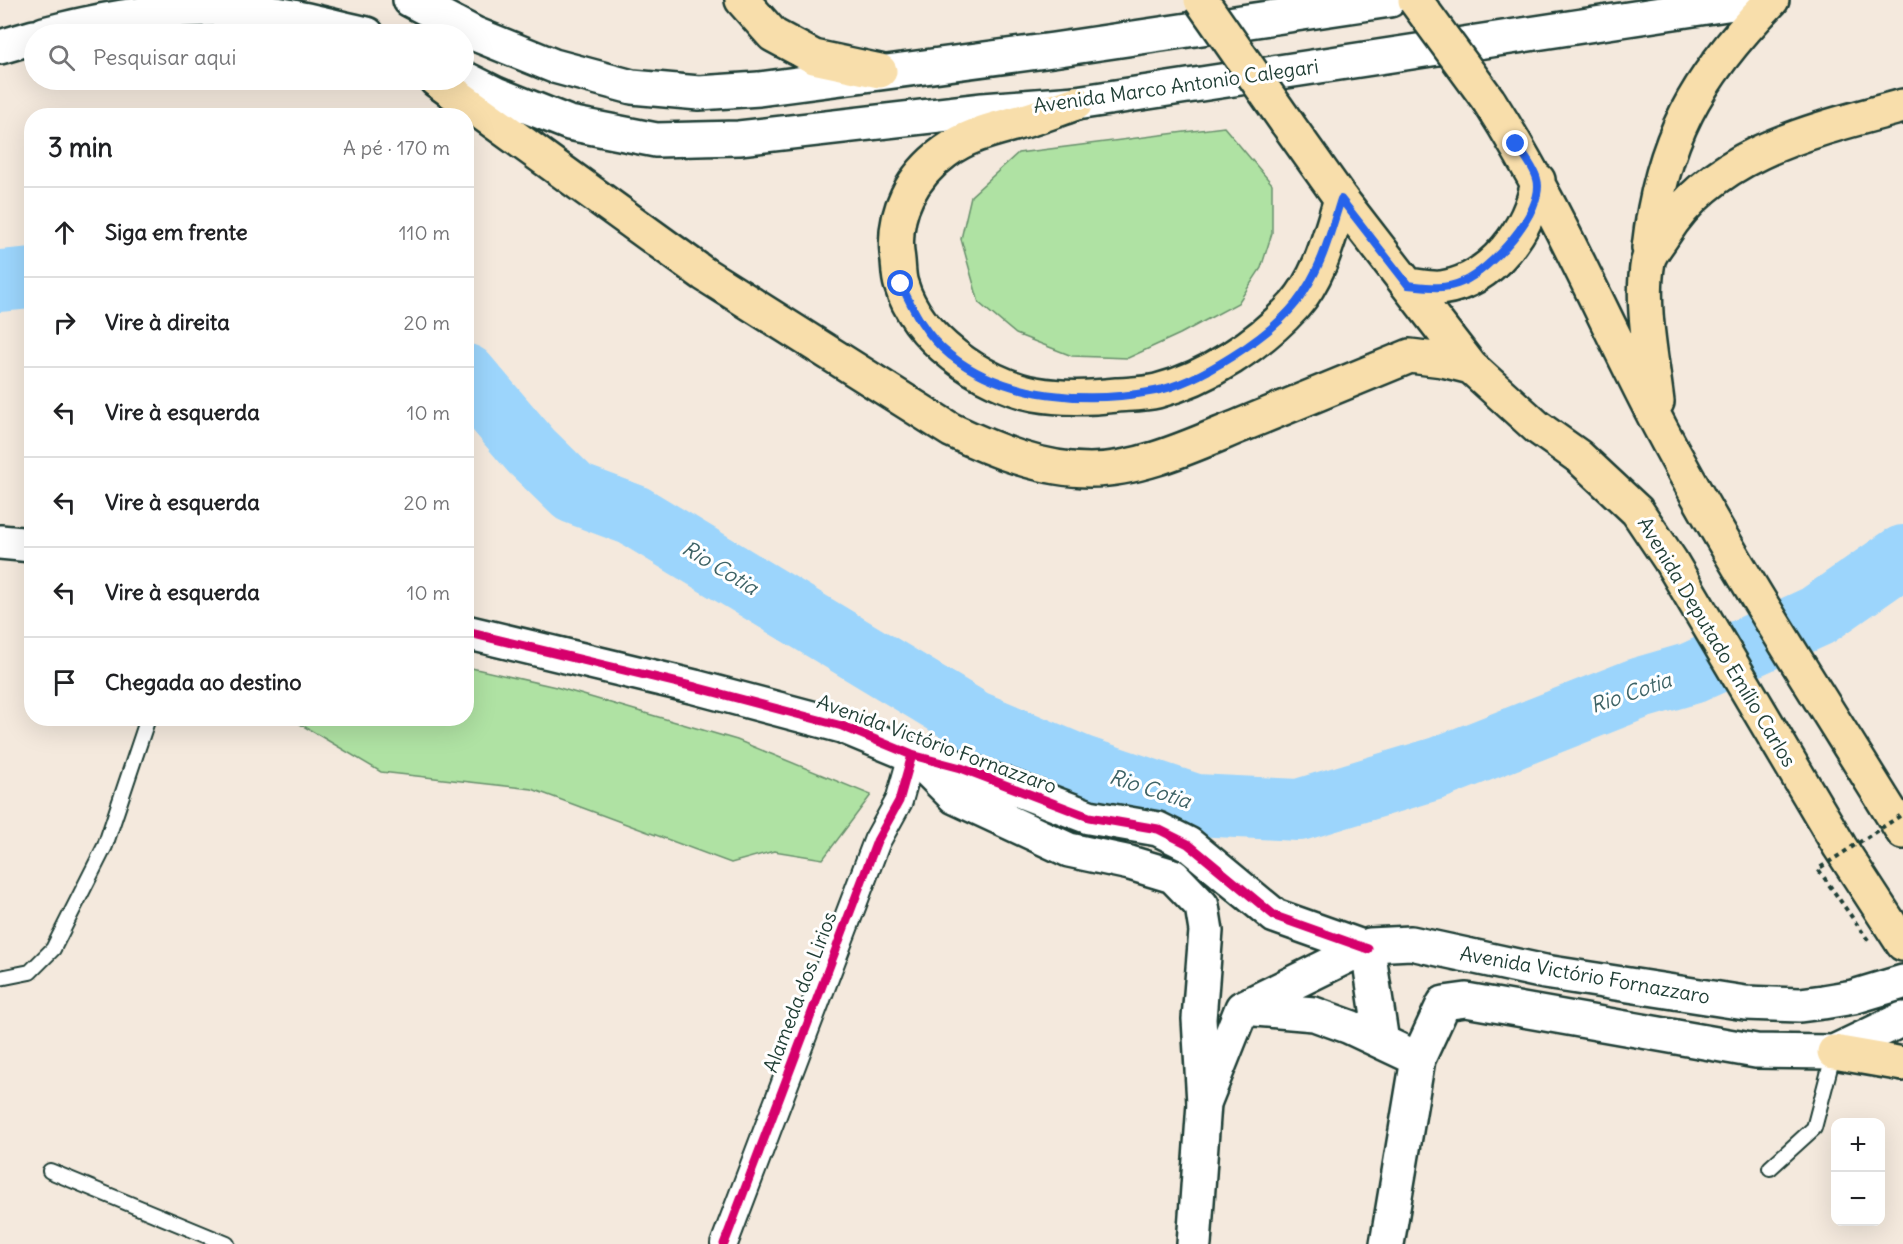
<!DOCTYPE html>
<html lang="pt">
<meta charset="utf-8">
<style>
body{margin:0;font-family:Delius,sans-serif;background:#f2f2f2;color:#202124}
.controls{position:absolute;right:18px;bottom:18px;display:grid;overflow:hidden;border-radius:12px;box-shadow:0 6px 24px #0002}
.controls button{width:54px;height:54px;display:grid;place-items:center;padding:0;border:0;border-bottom:2px solid #e0e0e0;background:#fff;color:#202124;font:30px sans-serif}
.stop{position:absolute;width:18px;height:18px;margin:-14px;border:4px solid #2563eb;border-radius:50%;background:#fff}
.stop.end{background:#2563eb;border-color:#fff;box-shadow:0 2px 6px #0008}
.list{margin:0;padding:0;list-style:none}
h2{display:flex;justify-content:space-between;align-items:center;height:78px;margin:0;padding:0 24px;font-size:26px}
h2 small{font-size:20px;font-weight:400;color:#757577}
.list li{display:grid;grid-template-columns:39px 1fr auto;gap:18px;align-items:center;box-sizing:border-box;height:90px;padding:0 24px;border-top:2px solid #e0e0e0}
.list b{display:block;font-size:22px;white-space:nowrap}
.list em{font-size:20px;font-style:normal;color:#757577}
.icon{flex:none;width:33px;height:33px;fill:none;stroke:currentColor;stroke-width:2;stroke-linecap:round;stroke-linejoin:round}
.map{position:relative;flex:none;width:1903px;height:1244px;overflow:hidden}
.search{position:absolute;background:#fff;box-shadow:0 6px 24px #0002;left:24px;top:24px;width:450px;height:66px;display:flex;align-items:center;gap:15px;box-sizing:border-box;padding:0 21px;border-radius:33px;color:#757577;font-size:22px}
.panel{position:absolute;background:#fff;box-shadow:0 6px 24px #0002;left:24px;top:108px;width:450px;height:618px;border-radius:24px}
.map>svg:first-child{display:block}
.green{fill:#afe2a3;stroke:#67906c;stroke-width:1.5}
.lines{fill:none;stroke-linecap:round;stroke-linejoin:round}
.river{stroke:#9cd5fc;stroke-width:62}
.service-casing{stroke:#1f3d34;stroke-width:18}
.minor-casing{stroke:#1f3d34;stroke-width:30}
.tertiary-casing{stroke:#1f3d34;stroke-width:38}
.secondary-casing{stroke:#1f3d34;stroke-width:38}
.primary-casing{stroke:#1f3d34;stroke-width:38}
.service{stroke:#fff;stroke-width:14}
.minor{stroke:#fff;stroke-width:26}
.tertiary{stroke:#fff;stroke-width:33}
.secondary{stroke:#fff;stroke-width:33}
.primary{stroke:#f8deab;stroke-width:33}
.primary-bridge-casing{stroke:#1f3d34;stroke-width:38;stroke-linecap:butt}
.path-bridge{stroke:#1f3d34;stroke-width:4;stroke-dasharray:4.5 4.5;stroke-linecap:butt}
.primary-bridge{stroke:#f8deab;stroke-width:33}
.cycleway-casing{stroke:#fff;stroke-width:13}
.cycleway{stroke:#d6006c;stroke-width:9}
.route{stroke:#2563eb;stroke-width:8}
.labels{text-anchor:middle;stroke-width:6;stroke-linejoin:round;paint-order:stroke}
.street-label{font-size:20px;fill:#1f3d34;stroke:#fff}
.water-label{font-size:21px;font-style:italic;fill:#3e6366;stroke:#fff}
</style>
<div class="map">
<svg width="1903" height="1244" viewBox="0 0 1903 1244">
<rect width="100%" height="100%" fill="#f4e9dd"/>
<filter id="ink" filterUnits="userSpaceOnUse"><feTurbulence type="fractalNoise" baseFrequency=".0167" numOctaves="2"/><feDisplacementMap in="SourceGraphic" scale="12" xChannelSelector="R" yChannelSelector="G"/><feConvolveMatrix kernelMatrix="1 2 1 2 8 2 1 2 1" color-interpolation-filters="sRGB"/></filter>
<g filter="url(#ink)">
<path class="green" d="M1224,127L1272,184V233L1261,268L1238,303L1180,334L1128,358L1072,356L1016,334L979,303L961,239L971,196L1018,153Z
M467,667L556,687L737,740L871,795L823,859L774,851L731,863L532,789L381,772L300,724L301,718H466Z"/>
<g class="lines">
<path class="river" d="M0,281L32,278
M466,375L531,451L574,493L633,515L974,721L1082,767L1195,805L1299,810L1438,768L1640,688L1692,673L1817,616L1903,556"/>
<g class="service-casing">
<path id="service" d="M0,978L30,972L53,949L105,846L148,718
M1770,1168L1814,1128L1834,1052
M50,1171L227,1244"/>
</g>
<g class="minor-casing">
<path id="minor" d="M724,1244L877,841L899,801L912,755"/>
</g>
<g class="tertiary-casing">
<path id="tertiary" d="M0,542L32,545
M466,632L695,687L842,726L912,755L961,768L1089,817L1158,829L1188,844L1275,916L1368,949
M914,756L955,797L1069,850L1130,863L1173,876L1202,906L1206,931L1199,1019L1204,1103"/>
</g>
<g class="secondary-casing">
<path id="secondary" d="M410,0L475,34L554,66L632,87L699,93L759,89L1053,50L1390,0
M44,34C104,18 164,8 227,9C274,10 322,24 367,34
M0,47L34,37
M464,78L496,94L569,123L656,140L739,138L983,110L1076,103L1753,0
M1368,949L1382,1042
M1243,1008L1314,1014L1350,1027L1418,1059
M1194,1244L1204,1103L1242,1008L1370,945L1411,943L1545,972L1745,1003L1800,1005L1823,1002L1853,997L1903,982
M1387,1244L1418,1059L1444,1003L1466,1000L1756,1051L1834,1052L1903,1019"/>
</g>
<g class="primary-casing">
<path id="primary" d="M742,0L773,35L814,57L880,71
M436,80L704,274L951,430C993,450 1042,470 1090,470C1142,470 1195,444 1242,425C1298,402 1354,379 1410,356L1443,360L1471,367
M1489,101C1556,205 1603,319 1661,429C1734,567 1821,699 1903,832
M1076,103C1059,109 1042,116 1024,121C996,129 969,134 945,152C912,176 893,212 897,253C899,263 898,275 901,284C917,338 982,384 1035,394C1062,399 1090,398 1117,395C1130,394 1145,394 1157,391C1208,378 1259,344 1294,306C1321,275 1329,237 1341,199
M1287,123L1341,199L1471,367L1537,427L1578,456L1637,511L1670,560L1840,847L1903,944
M1649,248C1661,140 1696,78 1772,0
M1408,285C1418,286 1431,289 1441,288C1492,281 1531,228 1538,180
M1657,402C1652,359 1640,304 1648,261C1650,252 1659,242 1664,234C1715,151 1815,130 1903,106
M1834,1052L1903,1064"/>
</g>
<use href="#service" class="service"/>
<use href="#minor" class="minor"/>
<use href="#tertiary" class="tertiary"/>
<use href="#secondary" class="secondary"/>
<use href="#primary" class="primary"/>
<g class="primary-bridge-casing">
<path id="primary-bridge" d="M1201,0L1287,123
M1415,0L1489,101"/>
</g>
<path class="path-bridge" d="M1868,940L1818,869L1903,814"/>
<use href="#primary-bridge" class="primary-bridge"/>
<g class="cycleway-casing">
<path id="cycleway" d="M466,632L695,687L842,726L912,755L961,768L1089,817L1158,829L1188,844L1275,916L1368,949
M724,1244L877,841L899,801L912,755"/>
</g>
<use href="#cycleway" class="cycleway"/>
</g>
</g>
<g class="lines" filter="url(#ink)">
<path class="route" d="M901,284C913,310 926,336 950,355C1006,399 1087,404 1155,391C1198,383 1269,337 1296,303C1321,271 1329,237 1341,199L1408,285C1427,287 1444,290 1462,282C1489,271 1546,211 1537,179C1534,167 1523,154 1516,144"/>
</g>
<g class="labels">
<g class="street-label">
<text transform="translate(1176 86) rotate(-8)" y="7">Avenida Marco Antonio Calegari</text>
<text transform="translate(1717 642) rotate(59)" y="7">Avenida Deputado Emílio Carlos</text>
<text transform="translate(937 744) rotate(20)" y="7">Avenida Victório Fornazzaro</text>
<text transform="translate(1585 975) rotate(10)" y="7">Avenida Victório Fornazzaro</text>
<text transform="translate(800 992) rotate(-69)" y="7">Alameda dos Lirios</text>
</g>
<g class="water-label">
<text transform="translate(720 568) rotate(31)" y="7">Rio Cotia</text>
<text transform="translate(1631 693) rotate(-19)" y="7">Rio Cotia</text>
<text transform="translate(1150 789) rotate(18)" y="7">Rio Cotia</text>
</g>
</g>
</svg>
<div class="controls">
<button>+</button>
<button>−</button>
</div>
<div class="stop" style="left:901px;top:284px"></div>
<div class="stop end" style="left:1516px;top:144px"></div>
<div class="search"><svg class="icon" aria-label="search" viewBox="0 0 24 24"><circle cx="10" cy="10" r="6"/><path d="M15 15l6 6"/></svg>Pesquisar aqui</div>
<section class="panel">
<h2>3 min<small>A pé · 170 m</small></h2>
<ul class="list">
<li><svg class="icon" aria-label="ahead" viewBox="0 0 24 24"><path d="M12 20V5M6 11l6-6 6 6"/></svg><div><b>Siga em frente</b></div><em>110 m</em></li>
<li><svg class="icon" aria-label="right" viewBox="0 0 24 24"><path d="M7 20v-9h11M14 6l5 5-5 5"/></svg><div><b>Vire à direita</b></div><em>20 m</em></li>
<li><svg class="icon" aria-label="left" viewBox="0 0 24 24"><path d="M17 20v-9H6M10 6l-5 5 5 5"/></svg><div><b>Vire à esquerda</b></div><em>10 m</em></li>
<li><svg class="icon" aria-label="left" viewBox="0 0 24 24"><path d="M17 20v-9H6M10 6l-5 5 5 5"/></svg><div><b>Vire à esquerda</b></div><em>20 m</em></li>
<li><svg class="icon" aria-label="left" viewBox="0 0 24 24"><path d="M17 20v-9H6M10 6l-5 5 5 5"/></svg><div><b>Vire à esquerda</b></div><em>10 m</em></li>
<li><svg class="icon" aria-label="arrive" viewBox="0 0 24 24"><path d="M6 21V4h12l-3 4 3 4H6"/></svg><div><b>Chegada ao destino</b></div></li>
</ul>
</section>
</div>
